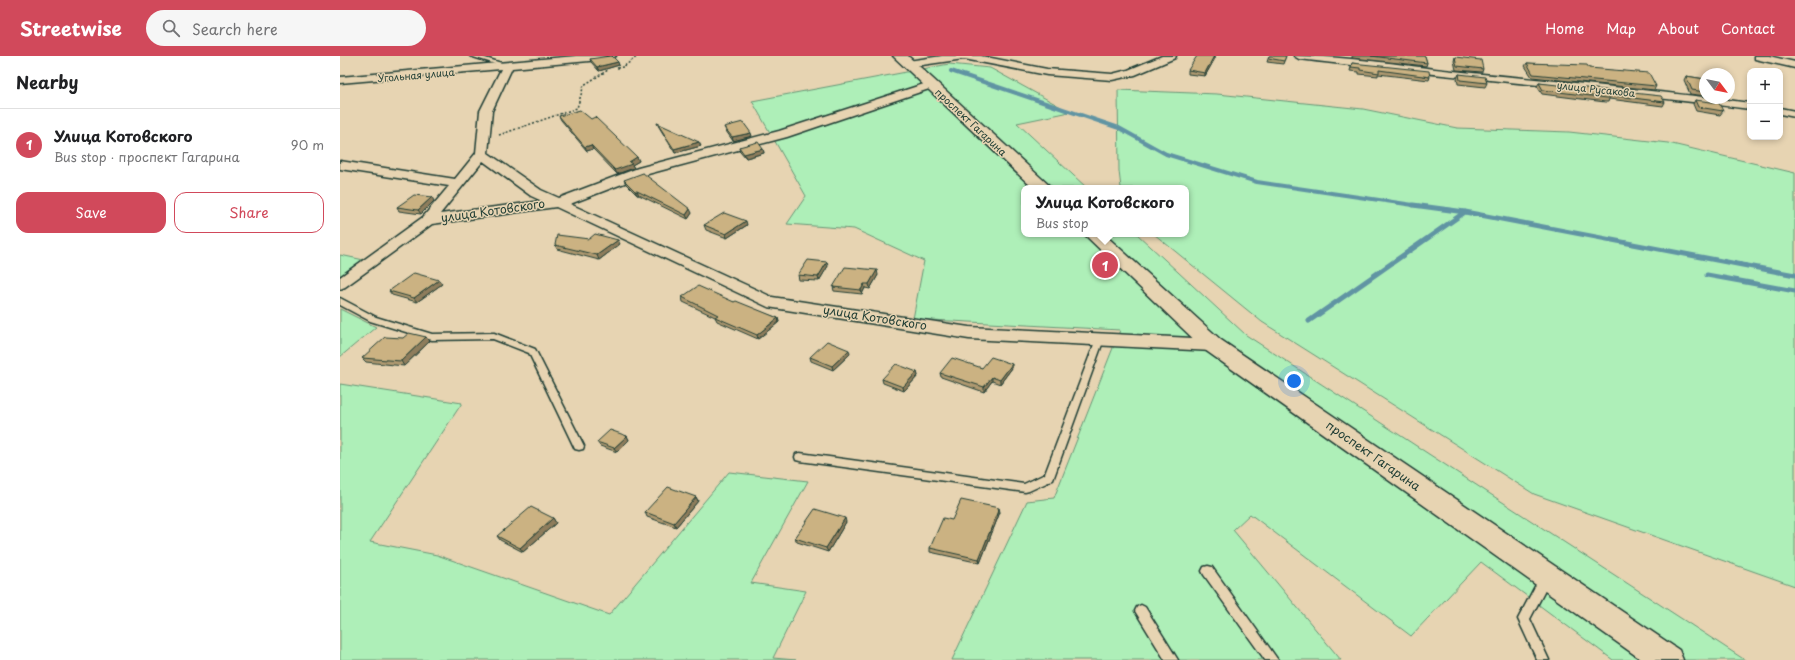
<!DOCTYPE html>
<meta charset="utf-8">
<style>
body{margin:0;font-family:"Playpen Sans",sans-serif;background:#f6f6f6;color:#202124}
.controls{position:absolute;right:12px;top:12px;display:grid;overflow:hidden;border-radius:8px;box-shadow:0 2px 6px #0003}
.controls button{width:36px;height:36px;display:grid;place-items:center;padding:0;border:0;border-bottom:1px solid #e0e0e0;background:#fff;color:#202124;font:20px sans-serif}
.compass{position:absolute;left:1359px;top:12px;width:36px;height:36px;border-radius:50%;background:#fff;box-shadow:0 2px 6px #0003;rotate:122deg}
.you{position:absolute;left:954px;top:325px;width:14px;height:14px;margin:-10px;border:3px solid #fff;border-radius:50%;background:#1a73e8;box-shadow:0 0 0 6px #1a73e833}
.badge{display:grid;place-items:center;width:26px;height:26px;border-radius:50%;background:#d1495b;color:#fff;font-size:13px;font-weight:700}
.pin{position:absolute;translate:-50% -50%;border:2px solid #fff;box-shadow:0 1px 4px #0006}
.popup{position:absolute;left:681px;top:129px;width:168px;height:52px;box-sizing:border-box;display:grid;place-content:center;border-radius:8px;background:#fff;filter:drop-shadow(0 1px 3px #0005);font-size:13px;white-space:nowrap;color:#757577}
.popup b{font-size:15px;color:#202124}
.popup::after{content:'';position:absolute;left:50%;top:100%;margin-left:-8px;border:8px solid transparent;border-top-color:#fff}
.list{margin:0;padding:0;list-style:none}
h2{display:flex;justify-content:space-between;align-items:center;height:52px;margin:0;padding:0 16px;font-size:17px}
h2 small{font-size:13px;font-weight:400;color:#757577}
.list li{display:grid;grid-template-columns:26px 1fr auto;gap:12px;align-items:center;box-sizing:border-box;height:72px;padding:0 16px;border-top:1px solid #e0e0e0}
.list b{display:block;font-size:15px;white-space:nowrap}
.list p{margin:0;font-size:13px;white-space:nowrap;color:#757577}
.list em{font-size:13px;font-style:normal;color:#757577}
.actions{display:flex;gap:8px;padding:12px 16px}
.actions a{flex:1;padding:9px 0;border:1px solid #d1495b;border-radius:12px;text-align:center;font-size:14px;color:#d1495b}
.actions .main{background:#d1495b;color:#fff}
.icon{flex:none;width:22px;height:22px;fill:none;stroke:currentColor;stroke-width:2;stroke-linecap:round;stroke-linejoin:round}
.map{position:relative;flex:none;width:1455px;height:604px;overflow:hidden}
header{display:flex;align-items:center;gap:24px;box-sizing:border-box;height:56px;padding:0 20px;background:#d1495b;color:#fff}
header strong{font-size:19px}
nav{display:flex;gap:22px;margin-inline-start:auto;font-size:14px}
.search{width:280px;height:36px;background:#f6f6f6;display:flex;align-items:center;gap:10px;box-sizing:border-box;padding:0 14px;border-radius:22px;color:#757577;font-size:15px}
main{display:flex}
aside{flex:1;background:#fff}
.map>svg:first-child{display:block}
.green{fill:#aeefb8;stroke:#669676}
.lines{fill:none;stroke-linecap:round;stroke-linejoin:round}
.stream-far1{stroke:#6094a3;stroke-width:4}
.stream{stroke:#6094a3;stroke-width:5}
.service-casing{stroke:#1f3d34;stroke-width:3}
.minor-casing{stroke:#1f3d34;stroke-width:3}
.secondary-casing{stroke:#1f3d34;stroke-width:3}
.path{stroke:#1f3d34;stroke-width:1.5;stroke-dasharray:2 2;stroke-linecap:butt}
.service{fill:#e7d4b2;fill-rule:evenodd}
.minor{fill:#e7d4b2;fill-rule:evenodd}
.secondary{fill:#e7d4b2;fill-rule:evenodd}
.wall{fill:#af9970;stroke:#1f3d34}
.shaded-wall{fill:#8e7d5b;stroke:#1f3d34}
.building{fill:#cbb282;stroke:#1f3d34}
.labels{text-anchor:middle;stroke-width:3;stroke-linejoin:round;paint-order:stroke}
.far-street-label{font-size:10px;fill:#1f3d34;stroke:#e7d4b2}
.street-label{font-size:12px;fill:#1f3d34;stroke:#e7d4b2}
</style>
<header>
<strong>Streetwise</strong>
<div class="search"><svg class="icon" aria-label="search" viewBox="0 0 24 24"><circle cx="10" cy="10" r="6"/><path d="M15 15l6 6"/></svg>Search here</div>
<nav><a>Home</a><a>Map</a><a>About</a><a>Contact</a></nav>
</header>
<main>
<aside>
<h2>Nearby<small></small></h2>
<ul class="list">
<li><span class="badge">1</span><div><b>Улица Котовского</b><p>Bus stop · проспект Гагарина</p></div><em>90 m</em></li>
</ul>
<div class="actions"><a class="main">Save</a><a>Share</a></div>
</aside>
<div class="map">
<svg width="1455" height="604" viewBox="0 0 1455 604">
<rect width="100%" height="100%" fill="#e7d4b2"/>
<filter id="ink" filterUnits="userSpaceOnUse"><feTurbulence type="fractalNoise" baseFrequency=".025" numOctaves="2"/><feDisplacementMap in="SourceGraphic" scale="8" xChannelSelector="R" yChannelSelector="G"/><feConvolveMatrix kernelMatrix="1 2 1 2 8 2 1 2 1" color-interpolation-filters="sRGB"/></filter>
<g filter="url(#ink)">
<path class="green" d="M609,8L650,12L730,56L677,67L747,132H684V178H797L906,279L1405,604H1273L1141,506L1071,580L910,458L893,474L1001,604H612L687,445L714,442L780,274L573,263L584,205L514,173L447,168L466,140L412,45Z
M778,34L877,38L1023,53L1117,72L1229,76L1328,87L1455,117V530L1194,438L922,266L814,178H846V132H781L779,115Z
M0,199L24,204L0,223Z
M0,253L36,271L0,301Z
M0,328L122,347L30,486L97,499L269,559L389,416L468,425L411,527L466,535L433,602L456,604H0Z"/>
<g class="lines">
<path class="stream-far1" d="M611,15L779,72L826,98L917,126L1080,150"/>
<path class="stream" d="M1073,149L1125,156L1455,219
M1367,219L1455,235
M969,265L1125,156"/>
<g class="service-casing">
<path id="service" d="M130,0H139L171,10L168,12Z
M0,242L36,261L92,278L154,277L195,293L244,390L243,393L239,394L235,393L189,297L153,283L92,284L30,265L0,249Z
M760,280L764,283L714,421L713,424L689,435L685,436L460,405L456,404L455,401L456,398L460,397L684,428L705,418L756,283Z
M868,510L872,511L938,604H925L864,519L862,515L864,511Z
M1206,516L1210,517L1212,521L1190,563L1209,604H1197L1178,563L1202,517Z
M801,549L805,551L838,604H825L795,555L797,551Z"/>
</g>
<g class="minor-casing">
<path id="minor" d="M236,0H276L271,3L172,12L152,55L148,97L201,134L219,142L298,112L439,75L587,27H595L596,29L595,31L447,81L308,118L230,148L432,241L629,271L873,283L879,285L881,289L879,293L873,295L629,283L428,251L216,151L92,168L5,231L0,233V221L83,161L109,130L0,113V105L115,123L136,97L140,55L161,13L0,27V21ZM143,105L191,140L202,145L100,158Z
M602,0H641L707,13L772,18L788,14L822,0H836L835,2L795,19L772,24L707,19L624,3L568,11L563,8L568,5Z
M954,0C1007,0 1060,9 1113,15C1212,25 1313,34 1410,47V53C1260,34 1109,21 959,3Z
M1415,0H1429L1455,6V12L1415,3Z
M1440,52L1455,55V61L1440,58Z"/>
</g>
<g class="secondary-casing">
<path id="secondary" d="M553,0H568L712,132H693Z
M744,178H764L881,284L1339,594L1343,604H1302L865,294Z"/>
</g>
<path class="path" d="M277,12L283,11L298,0
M159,79L237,52L244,29L268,14"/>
<use href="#service" class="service"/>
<use href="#minor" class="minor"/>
<use href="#secondary" class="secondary"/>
</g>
<path class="wall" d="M874,0V4L865,20L848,18V14Z
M929,0H946L943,8L927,6Z
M1012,0H1085L1087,7L1086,10L1012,2Z
M1115,1L1143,13L1142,16L1116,14L1114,5Z
M250,3L279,9L259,15L251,6Z
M1012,7L1090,21L1089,24L1038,18V20L1019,18V16L1010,15Z
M1187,7L1249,12L1316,30L1314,34L1192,21L1185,10Z
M1119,18L1147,27L1145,31L1118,28L1117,22Z
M1346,20L1365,23V40L1350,38L1344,24Z
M1199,27L1325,46L1323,50L1269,43L1268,46H1265L1202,38L1197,30Z
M1355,44L1383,55L1380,59L1356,55L1353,48Z
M219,60L297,101L299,105L292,109L294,112L277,118L253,93L247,95L221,64Z
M317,67L361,90L335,97L319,71Z
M384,71L412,80L393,85L386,75Z
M399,91L423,93L424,97L406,102L400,95Z
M284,124L352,157L348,163L299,139H297L286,128Z
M94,145L81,158L59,155L57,151Z
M364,169H407L387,182L366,174Z
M280,188L259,204L217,193L215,189Z
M488,210L479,225L459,224L458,219Z
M538,219L530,233L525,232L522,238L494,235L493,231Z
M102,228L77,246L52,239L49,235Z
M342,241L394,246L438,262L439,266L418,283L377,265L375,261L343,246Z
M86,281L90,285L64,310L26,306L22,302Z
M510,298L493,314L471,305L470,301Z
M642,312H672L660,328L652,325L644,336L601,321L600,317Z
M577,316L578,320L564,335L543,327L542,323Z
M287,380L289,384L277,396L260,390L257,386Z
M356,441L358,445L336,471L307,461L305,456Z
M660,456L640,507L590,496V492L612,464Z
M213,462L216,467L183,496L160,484L157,480Z
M506,466L488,496L457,486L455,482Z"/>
<path class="shaded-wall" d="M874,0V4L865,20V17Z
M278,6L279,9L259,15L257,11Z
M411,77L412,80L393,85L392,81Z
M359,86L361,90L335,97L334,93Z
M251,89L253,93L247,95L245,91Z
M423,93L424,97L406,102L404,98Z
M297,101L299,105L292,109L294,112L277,118L275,114Z
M295,135H297L299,139H297Z
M92,141L94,145L81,158L78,154Z
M350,153L352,157L348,163L346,159Z
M406,165L407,169L387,182L386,178Z
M278,184L280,188L259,204L257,199Z
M487,206L488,210L479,225L478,221Z
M537,214L538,219L530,233L529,228Z
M99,224L102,228L77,246L74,242Z
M524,228L525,232L522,238L521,234Z
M438,262L439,266L418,283L417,279Z
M86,281L90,285L64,310L61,305Z
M509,294L510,298L493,314L492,310Z
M672,308V312L660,328V324Z
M577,316L578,320L564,335L563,331Z
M652,321V325L644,336V331Z
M287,380L289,384L277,396L274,392Z
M356,441L358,445L336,471L334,467Z
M659,452L660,456L640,507L639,503Z
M213,462L216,467L183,496L180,492Z
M505,462L506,466L488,496L486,492Z"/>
<path class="building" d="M270,0H272L278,6L257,11L250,3Z
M857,0H874L865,17L848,14Z
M929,0H946L944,5L928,2Z
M1031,0H1085L1087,7Z
M1115,1L1141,4L1143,13L1117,10Z
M1012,7L1089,15L1090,21L1039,14V17L1020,14V12L1011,11Z
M1187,7L1247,9L1249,12L1309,17L1316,30L1193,18Z
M1119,18L1145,21L1147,27L1120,24Z
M1346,20L1365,23V36L1352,34Z
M1199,27L1321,40L1325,46L1269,39L1270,42H1267L1203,34Z
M1355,44L1379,47L1383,55L1358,51Z
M240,54L251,63L255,61L297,101L289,106L292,108L275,114L251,89L245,91L219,60Z
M403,66L411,77L392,81L384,71Z
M317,67L359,86L334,93Z
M418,86L423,93L404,98L399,91Z
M303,117L350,153L346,159L297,135H295L284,124Z
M74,139L92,141L78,154L57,151Z
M384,157L406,165L386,178L364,169Z
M255,178L278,184L257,199L215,189L217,179L249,183Z
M468,204L487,206L478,221L458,219Z
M505,211L537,214L529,228H524L521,234L493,231Z
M74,217L99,224L74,242L49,235Z
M358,230L394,246L396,245L438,262L417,279L375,261L378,259L342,241Z
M69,277L86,281L61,305L22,302L45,281L63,282Z
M487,285L509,294L492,310L470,301Z
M651,301L672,308L660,324L652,321L644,331L600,317L612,302L642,312Z
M556,308L577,316L563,331L542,323Z
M270,374L287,380L274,392L257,386Z
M328,431L356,441L334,467L305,456Z
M621,444L659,452L639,503L590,492L603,462L612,464Z
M191,451L213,462L180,492L157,480Z
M475,453L505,462L486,492L455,482Z"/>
</g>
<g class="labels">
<g class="far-street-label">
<text transform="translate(76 19) rotate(-5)" y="4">Угольная улица</text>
<text transform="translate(1256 33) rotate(6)" y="4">улица Русакова</text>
<text transform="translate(631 66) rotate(43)" y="4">проспект Гагарина</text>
</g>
<g class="street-label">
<text transform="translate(153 155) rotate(-8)" y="4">улица Котовского</text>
<text transform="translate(535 262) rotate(9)" y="4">улица Котовского</text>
<text transform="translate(1033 400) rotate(35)" y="4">проспект Гагарина</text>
</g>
</g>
</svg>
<div class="controls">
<button>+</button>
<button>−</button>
</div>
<svg class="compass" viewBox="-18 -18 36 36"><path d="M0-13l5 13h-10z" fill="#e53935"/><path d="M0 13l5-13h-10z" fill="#757577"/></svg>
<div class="you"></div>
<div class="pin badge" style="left:765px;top:209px">1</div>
<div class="popup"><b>Улица Котовского</b>Bus stop</div>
</div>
</main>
